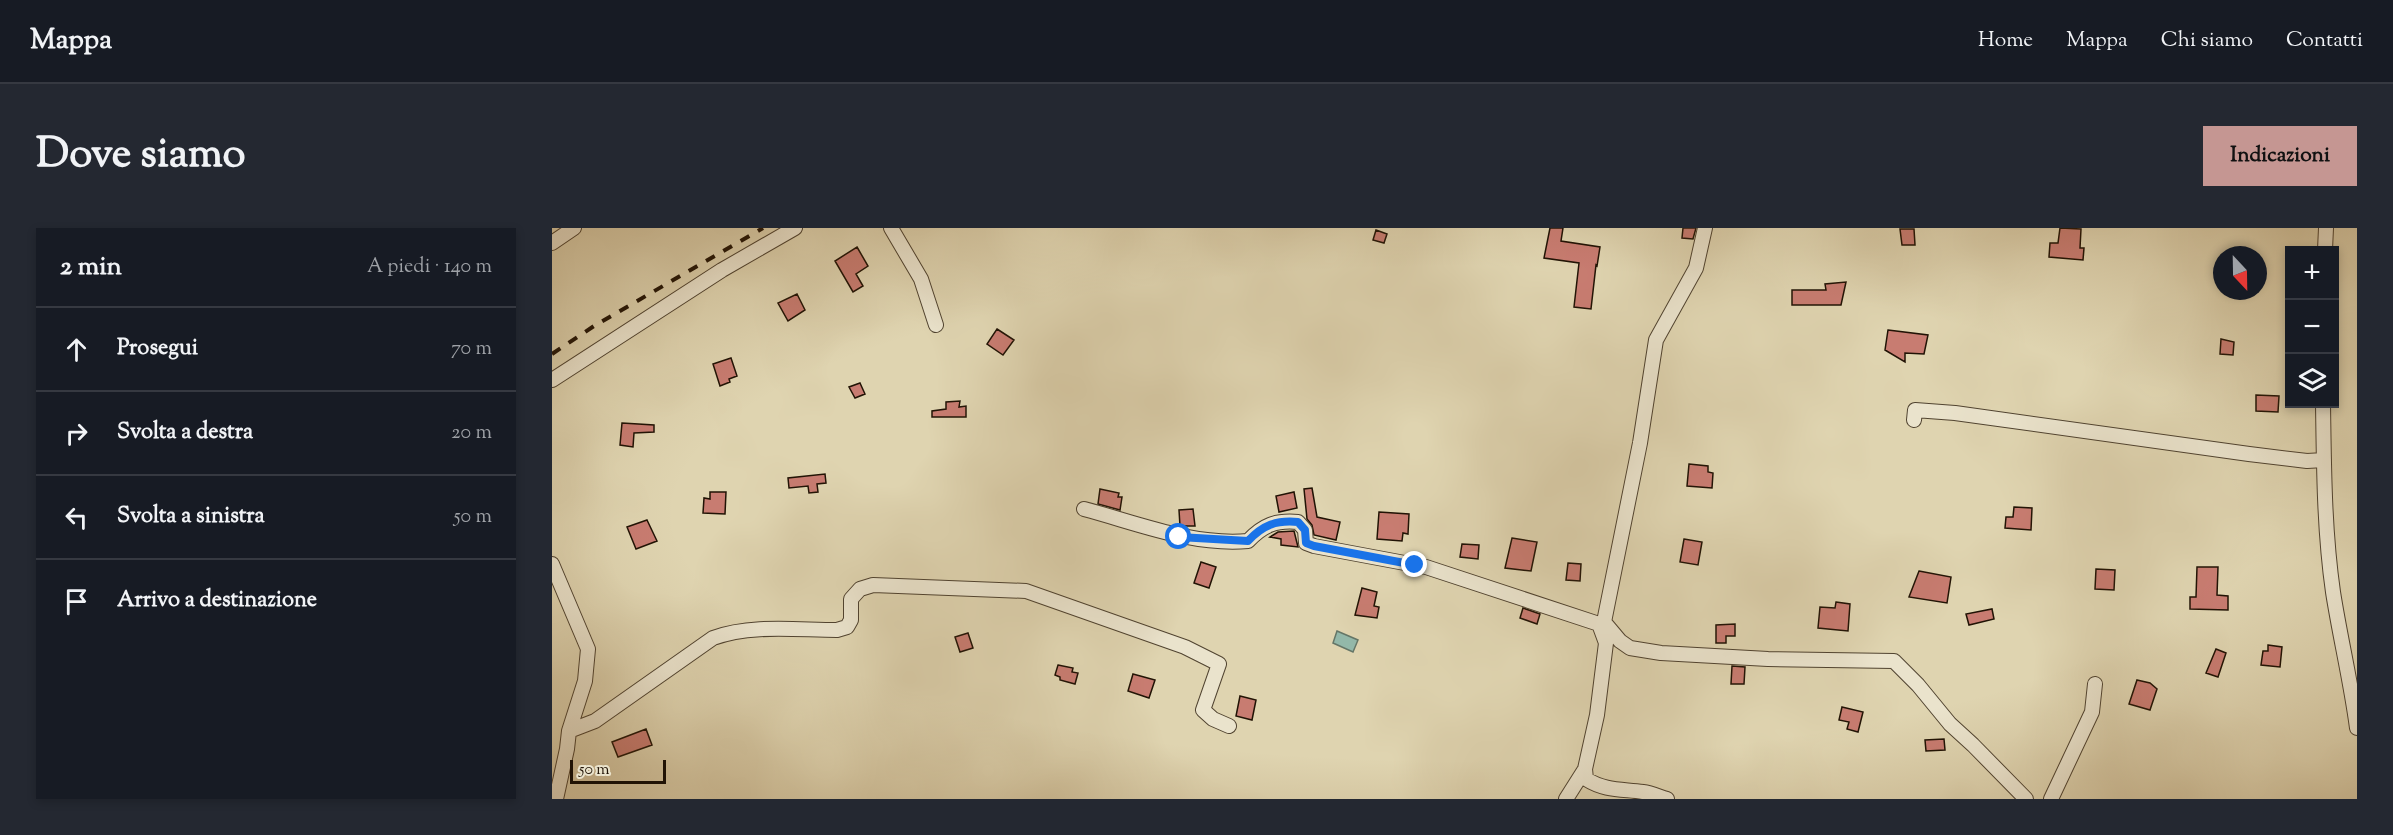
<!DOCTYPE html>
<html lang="it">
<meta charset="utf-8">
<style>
body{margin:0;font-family:"Sorts Mill Goudy",serif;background:#242831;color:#f1f3f6}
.controls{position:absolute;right:18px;top:18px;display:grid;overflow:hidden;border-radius:0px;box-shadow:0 3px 9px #0003}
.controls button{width:54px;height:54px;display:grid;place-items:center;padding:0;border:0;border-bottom:2px solid #363941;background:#171b24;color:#f1f3f6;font:30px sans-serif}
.compass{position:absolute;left:1661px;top:18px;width:54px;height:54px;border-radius:50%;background:#171b24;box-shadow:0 3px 9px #0003;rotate:158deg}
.scale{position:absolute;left:18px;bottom:15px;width:96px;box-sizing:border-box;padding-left:6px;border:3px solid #211305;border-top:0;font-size:16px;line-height:21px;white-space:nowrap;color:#211305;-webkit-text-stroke:4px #eae3cc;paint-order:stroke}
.stop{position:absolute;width:18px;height:18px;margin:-14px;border:4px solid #1a73e8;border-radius:50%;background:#fff}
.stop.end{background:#1a73e8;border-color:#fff;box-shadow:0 2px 6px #0008}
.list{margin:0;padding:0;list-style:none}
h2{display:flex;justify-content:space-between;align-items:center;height:78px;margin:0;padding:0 24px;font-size:26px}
h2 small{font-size:20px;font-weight:400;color:#9ea1a6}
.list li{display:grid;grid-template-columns:39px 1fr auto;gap:18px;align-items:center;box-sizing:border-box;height:84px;padding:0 24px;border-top:2px solid #363941}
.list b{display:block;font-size:22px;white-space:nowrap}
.list em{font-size:20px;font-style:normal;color:#9ea1a6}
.icon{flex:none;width:33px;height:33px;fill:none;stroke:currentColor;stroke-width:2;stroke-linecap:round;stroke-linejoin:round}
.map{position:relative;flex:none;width:1805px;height:571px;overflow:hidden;border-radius:0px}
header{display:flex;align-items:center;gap:36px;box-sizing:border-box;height:84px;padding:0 30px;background:#171b24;border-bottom:2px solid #363941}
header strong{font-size:28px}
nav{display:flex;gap:33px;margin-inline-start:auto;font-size:21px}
.intro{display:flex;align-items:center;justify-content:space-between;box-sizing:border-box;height:144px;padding:0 36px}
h1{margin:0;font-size:42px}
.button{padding:15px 27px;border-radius:0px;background:#c59692;color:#111;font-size:21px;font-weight:700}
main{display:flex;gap:36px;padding:0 36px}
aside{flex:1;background:#171b24;border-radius:0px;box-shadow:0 3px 9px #0003}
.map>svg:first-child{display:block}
.water{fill:#93b8a9;stroke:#657667;stroke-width:1.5}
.building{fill:#c87c71;stroke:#211305;stroke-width:1.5}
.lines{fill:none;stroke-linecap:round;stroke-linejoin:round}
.street-casing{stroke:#504330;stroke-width:16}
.street{stroke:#eae3cc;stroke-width:14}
.rail{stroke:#211305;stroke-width:4;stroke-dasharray:10 10;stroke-linecap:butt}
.route{stroke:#1a73e8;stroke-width:8}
</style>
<header>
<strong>Mappa</strong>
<nav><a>Home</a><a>Mappa</a><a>Chi siamo</a><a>Contatti</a></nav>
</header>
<div class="intro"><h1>Dove siamo</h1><a class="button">Indicazioni</a></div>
<main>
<aside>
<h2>2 min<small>A piedi · 140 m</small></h2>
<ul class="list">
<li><svg class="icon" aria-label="ahead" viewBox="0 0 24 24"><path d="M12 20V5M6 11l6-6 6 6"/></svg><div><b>Prosegui</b></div><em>70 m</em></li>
<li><svg class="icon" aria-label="right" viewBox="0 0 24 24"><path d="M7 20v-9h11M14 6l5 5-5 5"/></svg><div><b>Svolta a destra</b></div><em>20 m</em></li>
<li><svg class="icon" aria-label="left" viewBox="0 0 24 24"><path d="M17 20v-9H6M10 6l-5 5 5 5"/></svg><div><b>Svolta a sinistra</b></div><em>50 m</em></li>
<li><svg class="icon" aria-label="arrive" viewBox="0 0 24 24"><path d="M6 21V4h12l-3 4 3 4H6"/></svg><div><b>Arrivo a destinazione</b></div></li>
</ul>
</aside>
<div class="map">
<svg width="1805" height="571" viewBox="0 0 1805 571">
<rect width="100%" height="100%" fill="#dfd4b0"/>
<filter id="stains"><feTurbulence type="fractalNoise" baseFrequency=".00333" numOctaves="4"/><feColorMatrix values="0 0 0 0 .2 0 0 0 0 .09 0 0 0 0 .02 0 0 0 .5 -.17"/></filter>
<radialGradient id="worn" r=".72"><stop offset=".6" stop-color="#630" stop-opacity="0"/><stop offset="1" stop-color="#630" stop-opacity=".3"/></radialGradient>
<path class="water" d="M785,403L806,412L801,424L781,415Z"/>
<path class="building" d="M998,0H1011L1009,13L1048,19L1045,38L1044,37L1039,81L1022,79L1027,35L992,30Z
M1131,0H1144L1141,11L1130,10Z
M1508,0L1529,1L1528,20H1532L1531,32L1497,29L1498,15H1506Z
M1348,1H1362L1363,17H1350Z
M824,2L835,6L832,15L821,12Z
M305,19L316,38L304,46L311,58L301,64L283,33Z
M1294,54L1289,77H1240V62H1274L1273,56Z
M245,66L253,82L236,93L226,75Z
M445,101L462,112L451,127L435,116Z
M1336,102L1376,107L1372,126L1353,125V134L1333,122Z
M1669,111L1682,114L1681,127L1668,126Z
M179,130L185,148L177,151L178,154L168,158L161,136Z
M308,155L313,166L303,170L297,159Z
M1704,167L1727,168L1726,184L1704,183Z
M408,173L407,179L414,178V189H380V183L394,181V174Z
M70,195L102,197V204L82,205L81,219L68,217Z
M1137,236L1156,238V244L1161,245L1160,260L1135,258Z
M273,246L274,255L265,256L266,264L257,265L256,258L237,260L236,250Z
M760,260L765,289L788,294L784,312L762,307L760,297L755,291L752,261Z
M548,261L567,265L566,269H570L568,282L546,276Z
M158,264H174L173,286L151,285L152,270L158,271Z
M742,264L745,280L727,284L724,268Z
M1462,279L1480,280L1479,302L1453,300L1454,289H1461Z
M641,281L643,298H628L627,282Z
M827,284L857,286L856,306L851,305L850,313L825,311Z
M95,292L105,313L84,321L75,299Z
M742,303L746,319L729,317V311L718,309L726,304Z
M960,310L985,314L979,343L953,340Z
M1132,311L1150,314L1146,337L1128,334Z
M910,316L927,317L926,331L908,329Z
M649,334L664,339L657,360L642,355Z
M1016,335L1029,336L1028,353L1014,352Z
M1645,339H1666L1665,367L1676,368V382L1638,381V369H1644Z
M1544,341L1563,342L1562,362L1543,361Z
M1367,343L1399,349L1395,375L1357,369Z
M810,360L825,364L822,378L827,379L825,390L803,387Z
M1284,374L1298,376L1296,403L1266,400L1268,379L1283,380Z
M971,380L988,386L985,396L968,390Z
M1440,381L1442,391L1417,397L1414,386Z
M1183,396V408H1174V415H1164V397Z
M416,405L421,420L408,424L403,409Z
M1716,417L1730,419L1728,439L1709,437L1711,423H1716Z
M1664,421L1674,425L1666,449L1654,445Z
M506,437L521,440L520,444L526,445L523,456L508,452V449L503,447Z
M1180,438L1193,439L1192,456H1179Z
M581,446L603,452L597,470L576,463Z
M1585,452L1598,455L1605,461L1598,482L1577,476Z
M688,468L704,472L700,492L684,488Z
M1290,479L1311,484L1306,504L1295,501L1297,494L1287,492Z
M94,501L100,517L66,529L60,514Z
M1392,511L1393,522L1374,523L1373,512Z"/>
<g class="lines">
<g class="street-casing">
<path id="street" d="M339,0L369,51L384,97
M0,15L22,0
M1773,22L1774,0
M0,152L170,42L243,0
M1771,176C1772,238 1772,301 1781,364C1788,409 1799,454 1805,500
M1362,192L1363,182L1403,185L1697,226L1755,233L1772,232
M532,281C585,295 641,318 696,313C711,297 724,292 746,294L753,302L754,315L762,318L874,339L1047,396L1052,394L1088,215L1104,112L1144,40L1153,0
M0,336L36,421L33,453L17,503L15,521L4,571
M1052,394L1068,413L1078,420L1109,425L1216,431L1342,433L1366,457L1398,496L1421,517L1474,571
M1047,396L1054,415L1045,487L1033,541L1034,551C1053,563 1070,561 1091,564C1099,565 1108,569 1115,571
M17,503L43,493L161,410C199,396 245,402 285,402L295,399L299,392V371L308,361L321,357L474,363L633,419L667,436L651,482L661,491L677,498
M1014,571L1033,541
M1499,571L1540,484L1543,456"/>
</g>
<use href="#street" class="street"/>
<path class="rail" d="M0,126L42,98L211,0"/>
</g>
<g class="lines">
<path class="route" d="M627,309L696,313C711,297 724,292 746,294L753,302L754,315L762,318L863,337"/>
</g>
<rect width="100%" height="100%" filter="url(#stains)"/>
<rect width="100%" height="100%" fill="url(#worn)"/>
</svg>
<div class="controls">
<button>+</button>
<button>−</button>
<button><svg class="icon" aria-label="layers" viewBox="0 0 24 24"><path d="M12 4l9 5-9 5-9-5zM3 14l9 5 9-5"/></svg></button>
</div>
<svg class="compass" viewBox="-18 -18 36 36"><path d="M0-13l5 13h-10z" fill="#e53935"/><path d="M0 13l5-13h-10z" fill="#9ea1a6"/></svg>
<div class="scale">50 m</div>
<div class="stop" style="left:627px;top:309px"></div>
<div class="stop end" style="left:863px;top:337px"></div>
</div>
</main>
